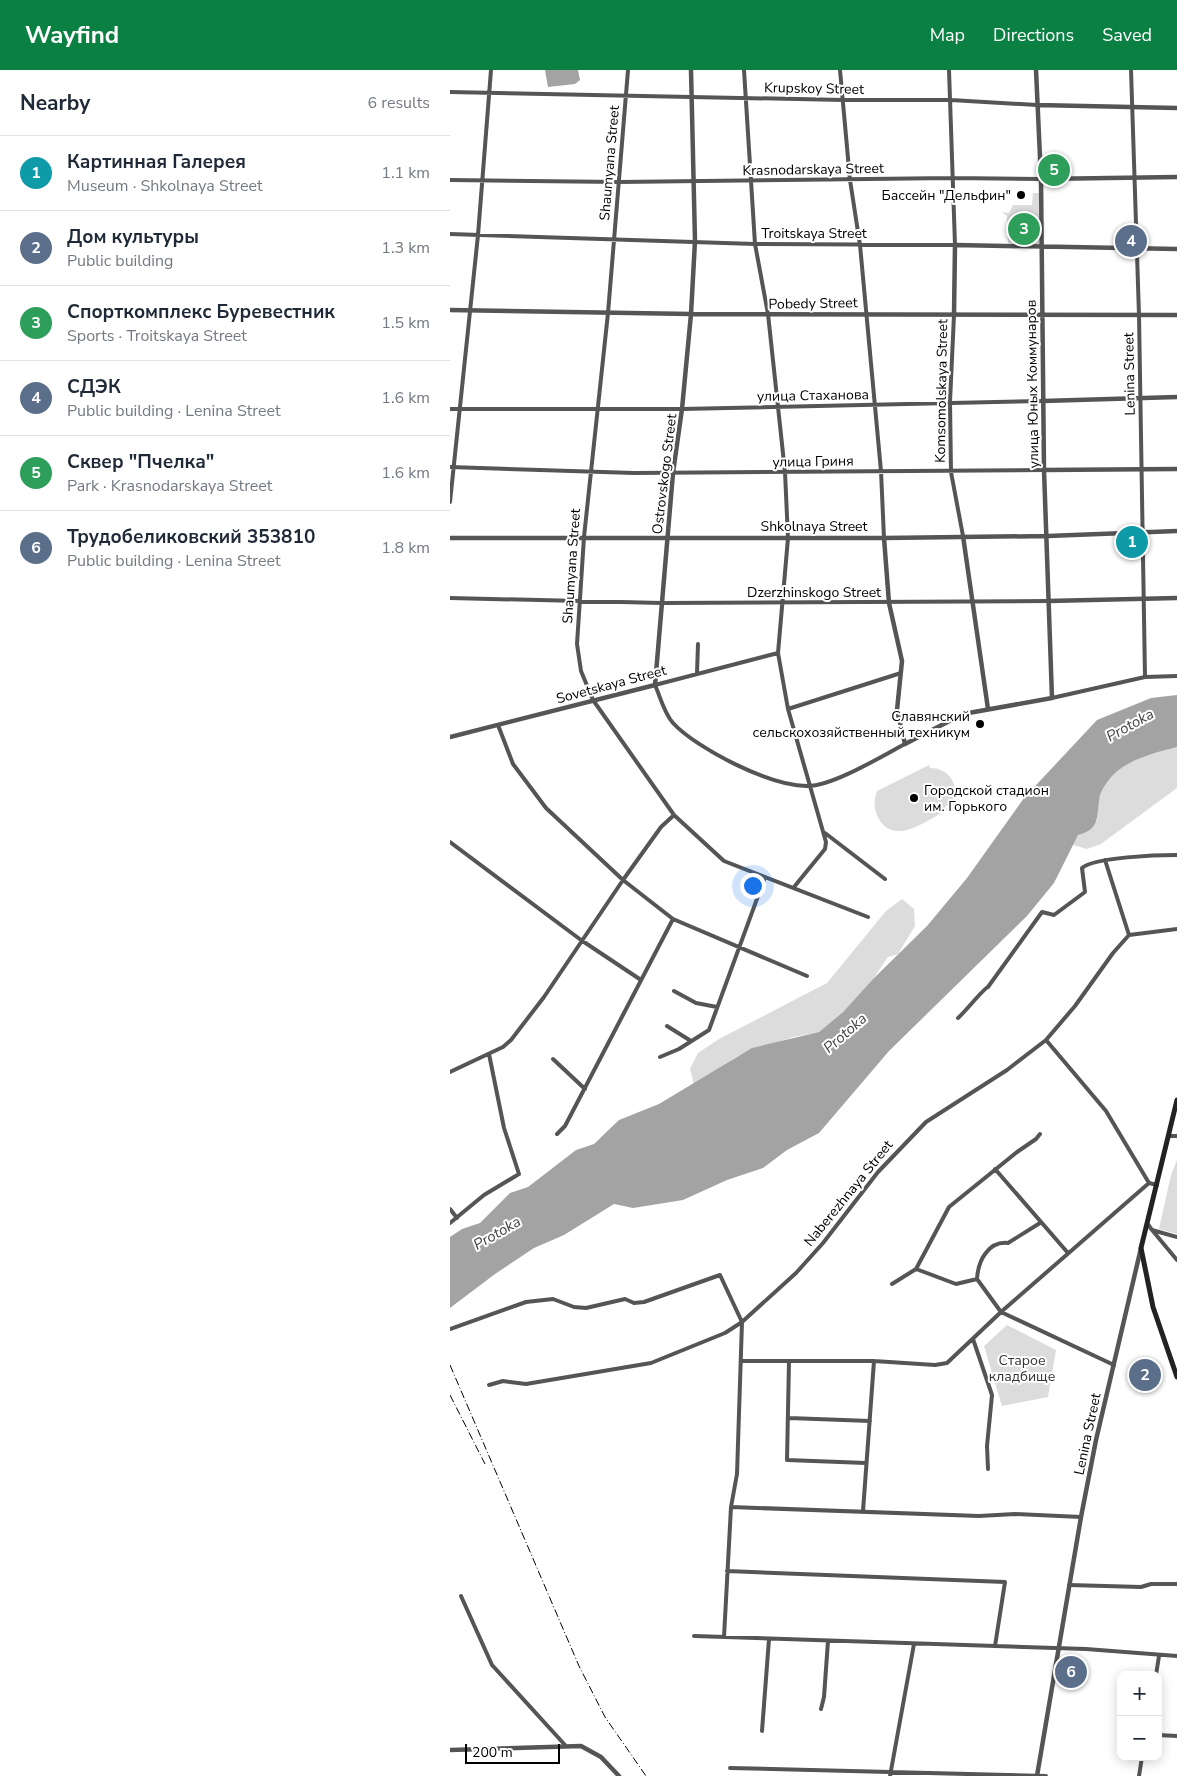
<!DOCTYPE html>
<meta charset="utf-8">
<style>
body{margin:0;font-family:"Nunito Sans",sans-serif;background:#f2f2f3;color:#1f2937}
.controls{position:absolute;right:15px;bottom:15px;display:grid;overflow:hidden;border-radius:10px;box-shadow:0 2px 12px #0003}
.controls button{width:45px;height:45px;display:grid;place-items:center;padding:0;border:0;border-bottom:1px solid #e0e1e3;background:#fff;color:#1f2937;font:25px sans-serif}
.scale{position:absolute;left:15px;bottom:12px;width:95px;box-sizing:border-box;padding-left:5px;border:2px solid #000;border-top:0;font-size:14px;line-height:18px;white-space:nowrap;color:#000;-webkit-text-stroke:4px #fff;paint-order:stroke}
.you{position:absolute;left:302px;top:815px;width:18px;height:18px;margin:-12px;border:4px solid #fff;border-radius:50%;background:#1a73e8;box-shadow:0 0 0 8px #1a73e833}
.badge{display:grid;place-items:center;width:32px;height:32px;border-radius:50%;background:#0b8043;color:#fff;font-size:16px;font-weight:700}
.pin{position:absolute;translate:-50% -50%;border:2px solid #fff;box-shadow:0 1px 5px #0006}
.list{margin:0;padding:0;list-style:none}
h2{display:flex;justify-content:space-between;align-items:center;height:65px;margin:0;padding:0 20px;font-size:21px}
h2 small{font-size:16px;font-weight:400;color:#747a83}
.list li{display:grid;grid-template-columns:32px 1fr auto;gap:15px;align-items:center;box-sizing:border-box;height:75px;padding:0 20px;border-top:1px solid #e0e1e3}
.list b{display:block;font-size:19px;white-space:nowrap}
.list p{margin:0;font-size:16px;white-space:nowrap;color:#747a83}
.list em{font-size:16px;font-style:normal;color:#747a83}
.map{position:relative;flex:none;width:727px;height:1706px;overflow:hidden}
header{display:flex;align-items:center;gap:30px;box-sizing:border-box;height:70px;padding:0 25px;background:#0b8043;color:#fff}
header strong{font-size:24px}
nav{display:flex;gap:28px;margin-inline-start:auto;font-size:18px}
main{display:flex}
aside{flex:1;background:#fff}
.map>svg:first-child{display:block}
.green{fill:#dcdcdc}
.water{fill:#a3a3a3}
.lines{fill:none;stroke-linecap:round;stroke-linejoin:round}
.minor{stroke:#555;stroke-width:4}
.tertiary{stroke:#555;stroke-width:4.5}
.secondary{stroke:#222;stroke-width:5}
.rail{stroke:#000;stroke-width:1;stroke-dasharray:8 2.5 1 2.5;stroke-linecap:butt}
.poi-dot{fill:#000;stroke:#fff;stroke-width:2}
.labels{text-anchor:middle;stroke-width:4;stroke-linejoin:round;paint-order:stroke}
.street-label{font-size:14px;fill:#000;stroke:#fff}
.poi-label{font-size:14px;fill:#000;stroke:#fff;text-anchor:end}
.park-label{font-size:14px;fill:#333;stroke:#fff}
.water-label{font-size:15px;font-style:italic;fill:#444;stroke:#fff}
</style>
<header>
<strong>Wayfind</strong>
<nav><a>Map</a><a>Directions</a><a>Saved</a></nav>
</header>
<main>
<aside>
<h2>Nearby<small>6 results</small></h2>
<ul class="list">
<li><span class="badge" style="background:#0f9aa8">1</span><div><b>Картинная Галерея</b><p>Museum · Shkolnaya Street</p></div><em>1.1 km</em></li>
<li><span class="badge" style="background:#5c6f8a">2</span><div><b>Дом культуры</b><p>Public building</p></div><em>1.3 km</em></li>
<li><span class="badge" style="background:#2e9e5b">3</span><div><b>Cпорткомплекс Буревестник</b><p>Sports · Troitskaya Street</p></div><em>1.5 km</em></li>
<li><span class="badge" style="background:#5c6f8a">4</span><div><b>СДЭК</b><p>Public building · Lenina Street</p></div><em>1.6 km</em></li>
<li><span class="badge" style="background:#2e9e5b">5</span><div><b>Сквер &quot;Пчелка&quot;</b><p>Park · Krasnodarskaya Street</p></div><em>1.6 km</em></li>
<li><span class="badge" style="background:#5c6f8a">6</span><div><b>Трудобеликовский 353810</b><p>Public building · Lenina Street</p></div><em>1.8 km</em></li>
</ul>
</aside>
<div class="map">
<svg width="727" height="1706" viewBox="0 0 727 1706">
<rect width="100%" height="100%" fill="#fff"/>
<path class="green" d="M583,123H589L590,174L558,173L557,146L552,142L559,143L563,135H582Z
M727,677V718L651,774L637,779L623,775L628,764L647,751C648,743 648,732 650,724C659,694 701,684 727,677Z
M479,695L480,698C502,697 515,724 495,737L497,740C477,750 447,775 430,751C424,741 423,732 427,721Z
M452,829L464,839L465,856L448,884L438,887L423,909L393,942L369,962L343,967L288,986L244,1015L240,999L248,983L269,969L377,913L436,841Z
M727,1090V1164L709,1159L721,1105Z
M557,1255L606,1280L598,1327L552,1336L534,1276Z"/>
<path class="water" d="M95,0H128L130,10L125,14L98,17Z
M727,625V677C705,683 679,689 663,705C658,710 652,719 650,725C646,744 652,759 628,765L604,813L577,846L439,981L369,1063L337,1080L313,1098L277,1110L233,1130L183,1138L164,1134L114,1165L84,1178L45,1204L0,1238V1167L12,1159L30,1153L60,1123L78,1117L126,1080L144,1074L169,1050L209,1034L302,978L369,962L393,942L423,909L477,856L517,808L574,728L647,650L701,628Z"/>
<g class="lines">
<path class="minor" d="M178,0L158,243L134,467L127,574L131,601L143,630L224,745L274,791L418,847
M294,0L305,174L318,244L335,402L338,468L328,583L338,639L376,772L375,779L344,817
M390,0L400,110L410,175L431,401L434,468
M681,0L689,245L695,607
M0,22L394,30H501L587,35
M0,110L169,112L502,108L591,109
M0,164L305,174L505,175L499,0
M504,245L500,332L501,402L513,466
M0,339H232L593,331
M0,397L184,403L594,400
M0,432L28,165L41,0
M0,528L212,533L598,531
M328,583L205,615C210,626 214,643 223,653C247,679 322,717 358,716C383,716 432,686 455,674
M247,603L248,574
M602,628L695,607L727,606
M338,639L451,603
M48,655L63,694L96,738L173,810L223,849L357,906
M375,763L435,809
M0,772L131,870L191,910
M655,790L679,865
M224,921L246,933L267,937
M508,948C516,941 533,919 538,917L592,842L604,845L635,822L632,798C645,787 708,785 727,785
M217,956L241,971
M596,970L656,1041L699,1113
M210,987L229,979L259,960L315,807
M103,989L135,1019
M0,1002L53,977L61,970L94,927L173,810L211,757L224,745
M107,1064L115,1056L223,849
M719,1066H727
M545,1099L618,1183
M0,1139L7,1148
M0,1153L34,1125L69,1104L54,1058L39,984
M697,1153L702,1160L727,1167
M702,1160L727,1190
M466,1199L506,1214L527,1209L551,1242L664,1295
M527,1209C528,1191 538,1171 558,1173L590,1153
M442,1214L466,1199L499,1137L567,1082L586,1069L590,1064
M0,1259L76,1232L103,1229L124,1237L136,1238L175,1229L184,1233L194,1232L270,1205L292,1252L287,1404L281,1437L274,1567
M523,1269L542,1325L537,1376L538,1399
M292,1291H424L485,1295L497,1293L551,1242L699,1113L707,1115
M339,1291L337,1390L416,1393
M39,1315L53,1311L76,1314L201,1293L275,1263L292,1252L346,1203L373,1173L428,1102L476,1052L557,1000L596,970L625,936L663,883L679,865L727,859
M339,1348L420,1351
M281,1437L529,1446L565,1444L631,1447
M413,1441L424,1291
M277,1501L555,1512L545,1576
M619,1515L691,1517L701,1514H727
M11,1526L42,1595L115,1675
M244,1566L636,1579L727,1586
M706,1605L709,1586
M371,1639L374,1627L378,1571
M312,1661L319,1569
M708,1665L727,1666
M280,1698L596,1706
M440,1706L464,1574
M689,1706L692,1687"/>
<path class="tertiary" d="M587,35L727,38
M591,109L727,107
M0,240L241,244L727,245
M504,245L505,175L727,179
M593,331L727,327
M594,400L727,399
M513,466L538,639
M0,468H434L598,466L727,461
M434,468L439,533L452,591L447,640L455,674L513,644L602,628L594,400L591,109L586,0
M598,531L727,528
M0,667L205,615L223,403L232,339L241,244L245,171L241,0
M0,1680L131,1676L151,1687L169,1706
M587,1706L631,1447L646,1370L691,1178"/>
<path class="secondary" d="M727,1030L691,1178L703,1237L727,1307"/>
<path class="rail" d="M0,1295L129,1596L155,1647L196,1706
M0,1325L35,1394"/>
</g>
<g class="poi-dot">
<circle cx="571" cy="125" r="5"/>
<circle cx="530" cy="654" r="5"/>
<circle cx="464" cy="728" r="5"/>
</g>
<g class="labels">
<g class="street-label">
<text transform="translate(364 18) rotate(1)" y="5">Krupskoy Street</text>
<text transform="translate(159 93) rotate(-85)" y="5">Shaumyana Street</text>
<text transform="translate(363 99) rotate(-1)" y="5">Krasnodarskaya Street</text>
<text x="364" y="168">Troitskaya Street</text>
<text transform="translate(363 233) rotate(-1)" y="5">Pobedy Street</text>
<text transform="translate(679 304) rotate(-91)" y="5">Lenina Street</text>
<text transform="translate(582 314) rotate(-91)" y="5">улица Юных Коммунаров</text>
<text transform="translate(491 321) rotate(-89)" y="5">Komsomolskaya Street</text>
<text transform="translate(363 325) rotate(-1)" y="5">улица Стаханова</text>
<text transform="translate(363 391) rotate(-1)" y="5">улица Гриня</text>
<text transform="translate(214 404) rotate(-83)" y="5">Ostrovskogo Street</text>
<text x="364" y="461">Shkolnaya Street</text>
<text transform="translate(121 496) rotate(-86)" y="5">Shaumyana Street</text>
<text x="364" y="527">Dzerzhinskogo Street</text>
<text transform="translate(161 614) rotate(-15)" y="5">Sovetskaya Street</text>
<text transform="translate(398 1123) rotate(-51)" y="5">Naberezhnaya Street</text>
<text transform="translate(637 1364) rotate(-78)" y="5">Lenina Street</text>
</g>
<g class="poi-label">
<text x="561" y="130">Бассейн "Дельфин"</text>
<text x="520" y="651">Славянский<tspan x="520" dy="16">сельскохозяйственный техникум</tspan></text>
<text x="474" y="725" text-anchor="start">Городской cтадион<tspan x="474" dy="16">им. Горького</tspan></text>
</g>
<g class="park-label">
<text x="572" y="1295">Старое<tspan x="572" dy="16">кладбище</tspan></text>
</g>
<g class="water-label">
<text transform="translate(680 655) rotate(-29)" y="5">Protoka</text>
<text transform="translate(395 963) rotate(-41)" y="5">Protoka</text>
<text transform="translate(47 1163) rotate(-30)" y="5">Protoka</text>
</g>
</g>
</svg>
<div class="controls">
<button>+</button>
<button>−</button>
</div>
<div class="scale">200 m</div>
<div class="you"></div>
<div class="pin badge" style="left:682px;top:472px;background:#0f9aa8">1</div>
<div class="pin badge" style="left:695px;top:1305px;background:#5c6f8a">2</div>
<div class="pin badge" style="left:574px;top:159px;background:#2e9e5b">3</div>
<div class="pin badge" style="left:681px;top:171px;background:#5c6f8a">4</div>
<div class="pin badge" style="left:604px;top:100px;background:#2e9e5b">5</div>
<div class="pin badge" style="left:621px;top:1602px;background:#5c6f8a">6</div>
</div>
</main>
